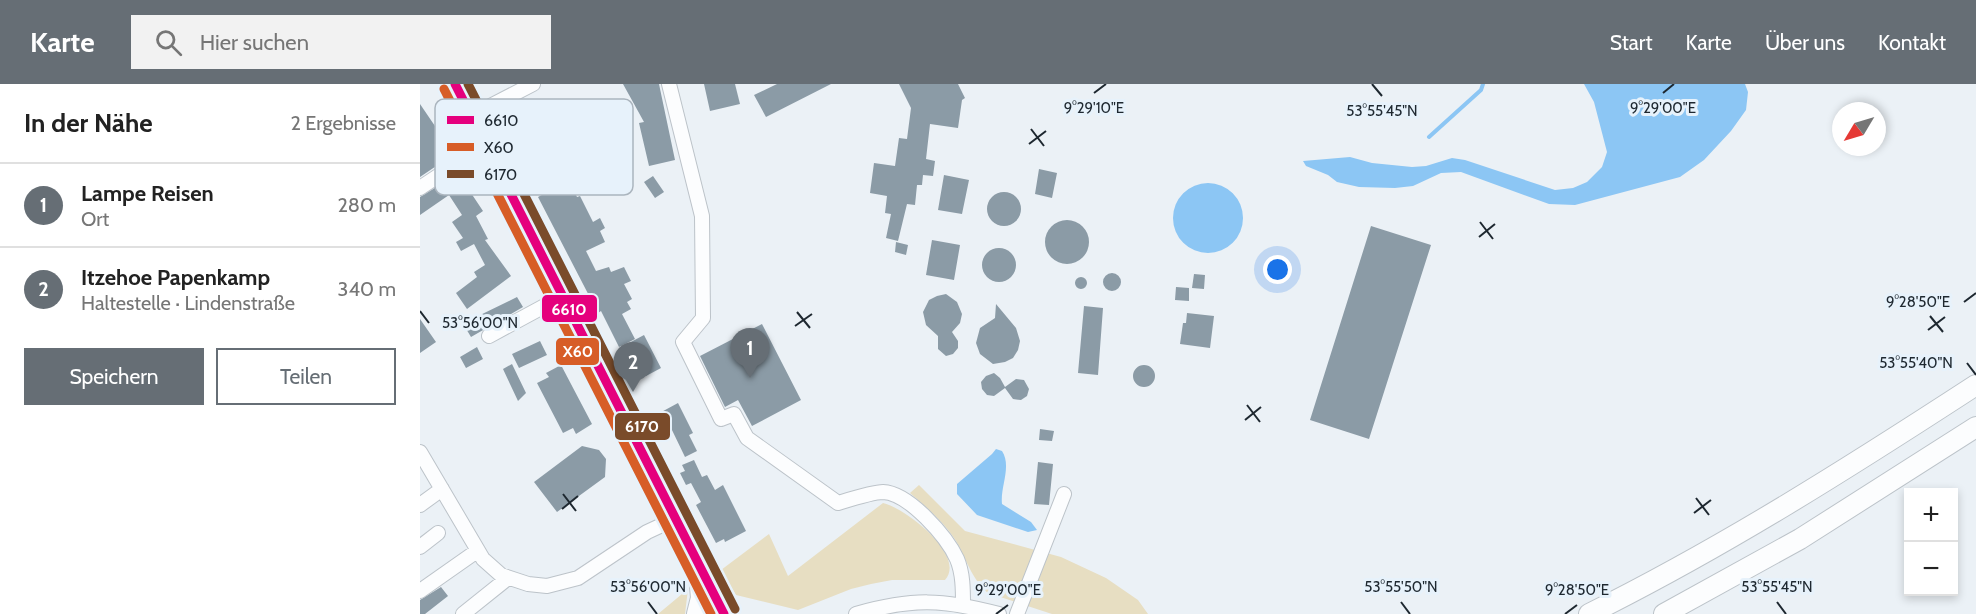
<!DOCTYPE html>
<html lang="de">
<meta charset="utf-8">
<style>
body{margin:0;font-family:Cabin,sans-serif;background:#f2f2f2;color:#222}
.controls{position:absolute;right:18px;bottom:18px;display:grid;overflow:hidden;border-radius:0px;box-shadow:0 3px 9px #0003}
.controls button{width:54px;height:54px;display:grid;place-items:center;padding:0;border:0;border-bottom:2px solid #e0e0e0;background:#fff;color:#222;font:30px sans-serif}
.compass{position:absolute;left:1412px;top:18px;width:54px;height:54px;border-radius:50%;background:#fff;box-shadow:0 3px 9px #0003;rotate:232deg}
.you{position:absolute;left:858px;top:186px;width:21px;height:21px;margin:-15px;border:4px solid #fff;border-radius:50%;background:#1a73e8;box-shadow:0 0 0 9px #1a73e833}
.badge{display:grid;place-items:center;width:39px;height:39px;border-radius:50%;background:#666e75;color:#fff;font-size:20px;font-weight:700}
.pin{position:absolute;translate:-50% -50px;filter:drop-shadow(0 2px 3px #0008)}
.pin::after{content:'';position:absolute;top:32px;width:21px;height:18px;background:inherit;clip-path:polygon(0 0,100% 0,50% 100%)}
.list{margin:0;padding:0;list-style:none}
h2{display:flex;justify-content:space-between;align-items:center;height:78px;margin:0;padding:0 24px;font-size:26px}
h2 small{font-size:20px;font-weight:400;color:#767676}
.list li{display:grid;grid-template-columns:39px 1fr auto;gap:18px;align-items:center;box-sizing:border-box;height:84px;padding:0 24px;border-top:2px solid #e0e0e0}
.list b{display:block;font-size:22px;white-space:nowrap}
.list p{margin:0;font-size:20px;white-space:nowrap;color:#767676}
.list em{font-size:20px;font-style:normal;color:#767676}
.actions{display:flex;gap:12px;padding:18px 24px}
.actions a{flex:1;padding:14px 0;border:2px solid #666e75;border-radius:0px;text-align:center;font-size:21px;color:#666e75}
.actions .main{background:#666e75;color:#fff}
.icon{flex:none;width:33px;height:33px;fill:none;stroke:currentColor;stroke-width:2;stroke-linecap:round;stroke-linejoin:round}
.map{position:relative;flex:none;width:1556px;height:530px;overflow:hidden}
header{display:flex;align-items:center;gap:36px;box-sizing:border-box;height:84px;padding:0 30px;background:#666e75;color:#fff}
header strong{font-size:28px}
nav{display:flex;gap:33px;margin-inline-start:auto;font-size:21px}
.search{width:420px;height:54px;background:#f2f2f2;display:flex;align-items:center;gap:15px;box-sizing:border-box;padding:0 21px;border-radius:0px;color:#767676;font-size:22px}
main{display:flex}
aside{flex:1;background:#fff}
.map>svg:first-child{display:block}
.green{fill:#e7dec2}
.water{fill:#8cc6f4}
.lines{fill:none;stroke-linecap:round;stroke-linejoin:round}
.stream{stroke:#8cc6f4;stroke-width:4}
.building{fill:#8b9ba6}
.minor-casing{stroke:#bcc3c9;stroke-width:16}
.major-casing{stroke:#bcc3c9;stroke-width:20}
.highway-casing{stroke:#bcc3c9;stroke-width:22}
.minor{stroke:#fcfdfe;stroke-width:14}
.major{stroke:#fcfdfe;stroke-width:16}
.highway{stroke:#fcfdfe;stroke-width:20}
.bus-1-casing{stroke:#e7f2fb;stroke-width:14}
.bus-2-casing{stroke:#e7f2fb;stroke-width:14}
.bus-3-casing{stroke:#e7f2fb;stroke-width:14}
.bus-1{stroke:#e5007d;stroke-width:9}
.bus-2{stroke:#d75d27;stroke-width:9}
.bus-3{stroke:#7a4b2a;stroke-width:9}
.ticks{fill:none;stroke:#1e2830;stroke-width:2}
.key{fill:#e7f2fb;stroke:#abb5be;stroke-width:1.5}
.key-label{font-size:16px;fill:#1e2830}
.ticks-label{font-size:15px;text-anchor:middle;fill:#1e2830;stroke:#e7f2fb;stroke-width:6;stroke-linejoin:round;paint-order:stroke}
.line-badge{stroke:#e7f2fb;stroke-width:2}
.badge-label{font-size:16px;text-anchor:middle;font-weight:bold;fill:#fff}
</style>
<header>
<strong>Karte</strong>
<div class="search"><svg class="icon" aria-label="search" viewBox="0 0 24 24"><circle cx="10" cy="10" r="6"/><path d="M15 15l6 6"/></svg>Hier suchen</div>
<nav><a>Start</a><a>Karte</a><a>Über uns</a><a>Kontakt</a></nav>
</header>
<main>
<aside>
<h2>In der Nähe<small>2 Ergebnisse</small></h2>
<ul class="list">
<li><span class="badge">1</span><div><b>Lampe Reisen</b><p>Ort</p></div><em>280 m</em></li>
<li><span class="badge">2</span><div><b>Itzehoe Papenkamp</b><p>Haltestelle · Lindenstraße</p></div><em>340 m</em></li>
</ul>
<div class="actions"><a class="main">Speichern</a><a>Teilen</a></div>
</aside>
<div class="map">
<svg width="1556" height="530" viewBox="0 0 1556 530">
<rect width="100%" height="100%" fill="#ebf1f6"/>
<path class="green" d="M499,401L545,447L641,473L686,494L718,516L728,530H632L568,509C552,496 546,474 536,457C524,438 506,423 490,409Z
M463,419C485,424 547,471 525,496H472L451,500L431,505L378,526L316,511L301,486L349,450L368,492Z
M268,505L265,530H238Z"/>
<path class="water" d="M1164,0H1325L1328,8L1326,26L1311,47L1284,76L1260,93L1155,121L1129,120L1041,88L1021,89L993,102L975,104L939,103L917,98L908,91L886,82L883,77L930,73L952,79L992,83L1006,82L1032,74L1045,76L1135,106L1153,104L1167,98L1182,83L1187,68L1174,18Z
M753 134a35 35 0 1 1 70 0a35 35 0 1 1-70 0Z
M576,365L582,367C592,382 580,403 582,420L611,438L617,446L608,448L557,431L537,410V400L572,370Z"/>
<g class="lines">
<path class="stream" d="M1009,53L1061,6L1063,0"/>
</g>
<path class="building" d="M203,0H239L255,76L229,82L219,39L224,38Z
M284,0H315L320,20L290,27Z
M357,0H411L346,33L334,11Z
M479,0H538L545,14L542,16L538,44L510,40L506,75L515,77L513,92L503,91L502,101H497L495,121L487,120L478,157L466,154L471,130L465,129L467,112L450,109L454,79L475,82L479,54L487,55L491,24Z
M0,20L34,70L0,93Z
M141,71L149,86L145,88L157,113L160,112L173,138L180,134L185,144L180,147L185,158L166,167L176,187L189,183L191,188L204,183L211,197L204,200L212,215L207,218L211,225L202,230L215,255L199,263L181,227L178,229L118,113L131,106L119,82Z
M619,85L637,89L632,114L615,110Z
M41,88L48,98L45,100L63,127L56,132L68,155L65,156L91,192L47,225L36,209L57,193L54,188L65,181L54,160L41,167L36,158L43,154L32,138L42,131L29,111L0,131V113Z
M524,91L549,96L542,130L518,126Z
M233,92L244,108L235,114L224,98Z
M567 125a17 17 0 1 1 34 0a17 17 0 1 1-34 0Z
M625 158a22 22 0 1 1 44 0a22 22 0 1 1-44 0Z
M951,142L1011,161L949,355L890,336Z
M512,156L540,161L534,196L506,191Z
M476,158L488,161L486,171L475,168Z
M562 181a17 17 0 1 1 34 0a17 17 0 1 1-34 0Z
M683 198a9 9 0 1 1 18 0a9 9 0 1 1-18 0Z
M774,190L785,191L784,205L772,204Z
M655 199a6 6 0 1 1 12 0a6 6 0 1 1-12 0Z
M756,203L769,204V217L755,216Z
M526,210L537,218L542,230L540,239L532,248L538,257V264L533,270L526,272L518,265V252L506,241L503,228L509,216L517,212Z
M97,213L103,223L51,253L45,243L56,237L54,234Z
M576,220L596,244L600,257L598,266L593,274L585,278L573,280L560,270L556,259L560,244L575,234Z
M664,222L683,224L678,291L658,289Z
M767,229L794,232L790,264L760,260L763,239H766Z
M0,235L16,258L0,269Z
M342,240L381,316L332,342L318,316L305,323L280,272Z
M224,251L241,284L226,292L209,259Z
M120,257L127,271L99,284L92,270Z
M57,263L63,275L46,284L40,273Z
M92,280L106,309L98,317L83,285Z
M141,281L172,340L156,350L153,344L143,349L117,299L129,293L126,289Z
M713 292a11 11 0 1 1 22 0a11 11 0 1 1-22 0Z
M574,289L580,294L585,303L596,295L604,296L609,305L607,312L601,316L593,315L585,304L574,312L567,311L562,305L561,298L566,292Z
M258,319L273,349L269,351L277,367L265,373L251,344L243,349L234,332Z
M620,345L634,347L632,357L619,356Z
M162,362L179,366L186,375L185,393L137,428L114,398Z
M274,376L282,393L287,391L295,406L303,401L326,447L305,458L304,455L296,459L276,421L281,418L271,399L266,401L260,389L265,387L262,381Z
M618,378L633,380L629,421L614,420Z
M21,503L28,512L5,530H0V516Z"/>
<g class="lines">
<g class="minor-casing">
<path id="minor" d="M249,0L282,132L283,234L263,258L301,335L314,330L327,354L418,419C428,416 453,408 463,408C489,409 527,453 537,475C543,489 543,506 543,521
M51,32L113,0
M0,104L66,60
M69,252L143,212
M0,368L63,475L81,491L108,500L127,502L158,494L227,448L255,435
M0,421L22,405
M0,463L18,449
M0,507L57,467
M43,530L88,494
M436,530C492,514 523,515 579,530
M597,530L644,410"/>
</g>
<g class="major-casing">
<path id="major" d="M35,0L304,530"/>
</g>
<g class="highway-casing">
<path id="highway" d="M277,530L281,514L278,478
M1169,530C1304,463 1430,383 1556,301
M1244,530L1380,455L1556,343"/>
</g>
<use href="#minor" class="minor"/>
<use href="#major" class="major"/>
<use href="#highway" class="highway"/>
<g class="bus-1-casing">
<path id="bus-1" d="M35,0L304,530"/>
</g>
<g class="bus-2-casing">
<path id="bus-2" d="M24,5L291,530"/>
</g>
<g class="bus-3-casing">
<path id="bus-3" d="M48,0L315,525"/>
</g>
<use href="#bus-1" class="bus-1"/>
<use href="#bus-2" class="bus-2"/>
<use href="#bus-3" class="bus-3"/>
</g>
<path class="ticks" d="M952,0L962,12M674,9L686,0M1243,9L1254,0M611,45L624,62M609,60L626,47M1060,138L1073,155M1059,153L1075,140M1544,218L1556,209M0,227L9,239M377,228L390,244M1510,232L1523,248M375,242L392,230M1508,246L1525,233M1547,279L1556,291M827,321L840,338M825,336L841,323M143,410L156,427M1276,414L1289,431M142,425L158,412M1274,429L1291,416M228,518L237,530M981,518L990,530M1357,518L1366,530M576,530L588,521M1145,530L1157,521"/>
<rect x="15" y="15" width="198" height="96" rx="9" class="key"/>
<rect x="27" y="32" width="27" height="8" fill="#e5007d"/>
<rect x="27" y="59" width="27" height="8" fill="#d75d27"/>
<rect x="27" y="86" width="27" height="8" fill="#7a4b2a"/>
<g class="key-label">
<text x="64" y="42">6610</text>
<text x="64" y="69">X60</text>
<text x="64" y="96">6170</text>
</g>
<g class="ticks-label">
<text x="674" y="29">9°29'10"E</text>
<text x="1243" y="29">9°29'00"E</text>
<text x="962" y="32">53°55'45"N</text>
<text x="1498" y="223">9°28'50"E</text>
<text x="60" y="244">53°56'00"N</text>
<text x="1496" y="284">53°55'40"N</text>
<text x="228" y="508">53°56'00"N</text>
<text x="981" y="508">53°55'50"N</text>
<text x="1357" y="508">53°55'45"N</text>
<text x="588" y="511">9°29'00"E</text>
<text x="1157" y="511">9°28'50"E</text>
</g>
<g class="line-badge">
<rect x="121" y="210" width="57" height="29" rx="6" fill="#e5007d"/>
<rect x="135" y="253" width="45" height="29" rx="6" fill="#d75d27"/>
<rect x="194" y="328" width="57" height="29" rx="6" fill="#7a4b2a"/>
</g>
<g class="badge-label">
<text x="149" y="231">6610</text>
<text x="158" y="273">X60</text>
<text x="222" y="348">6170</text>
</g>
</svg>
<div class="controls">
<button>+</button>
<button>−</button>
</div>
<svg class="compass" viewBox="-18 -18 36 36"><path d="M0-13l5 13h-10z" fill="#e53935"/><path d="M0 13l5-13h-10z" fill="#767676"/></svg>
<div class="you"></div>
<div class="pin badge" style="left:330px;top:294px">1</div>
<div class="pin badge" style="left:213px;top:308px">2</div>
</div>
</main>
